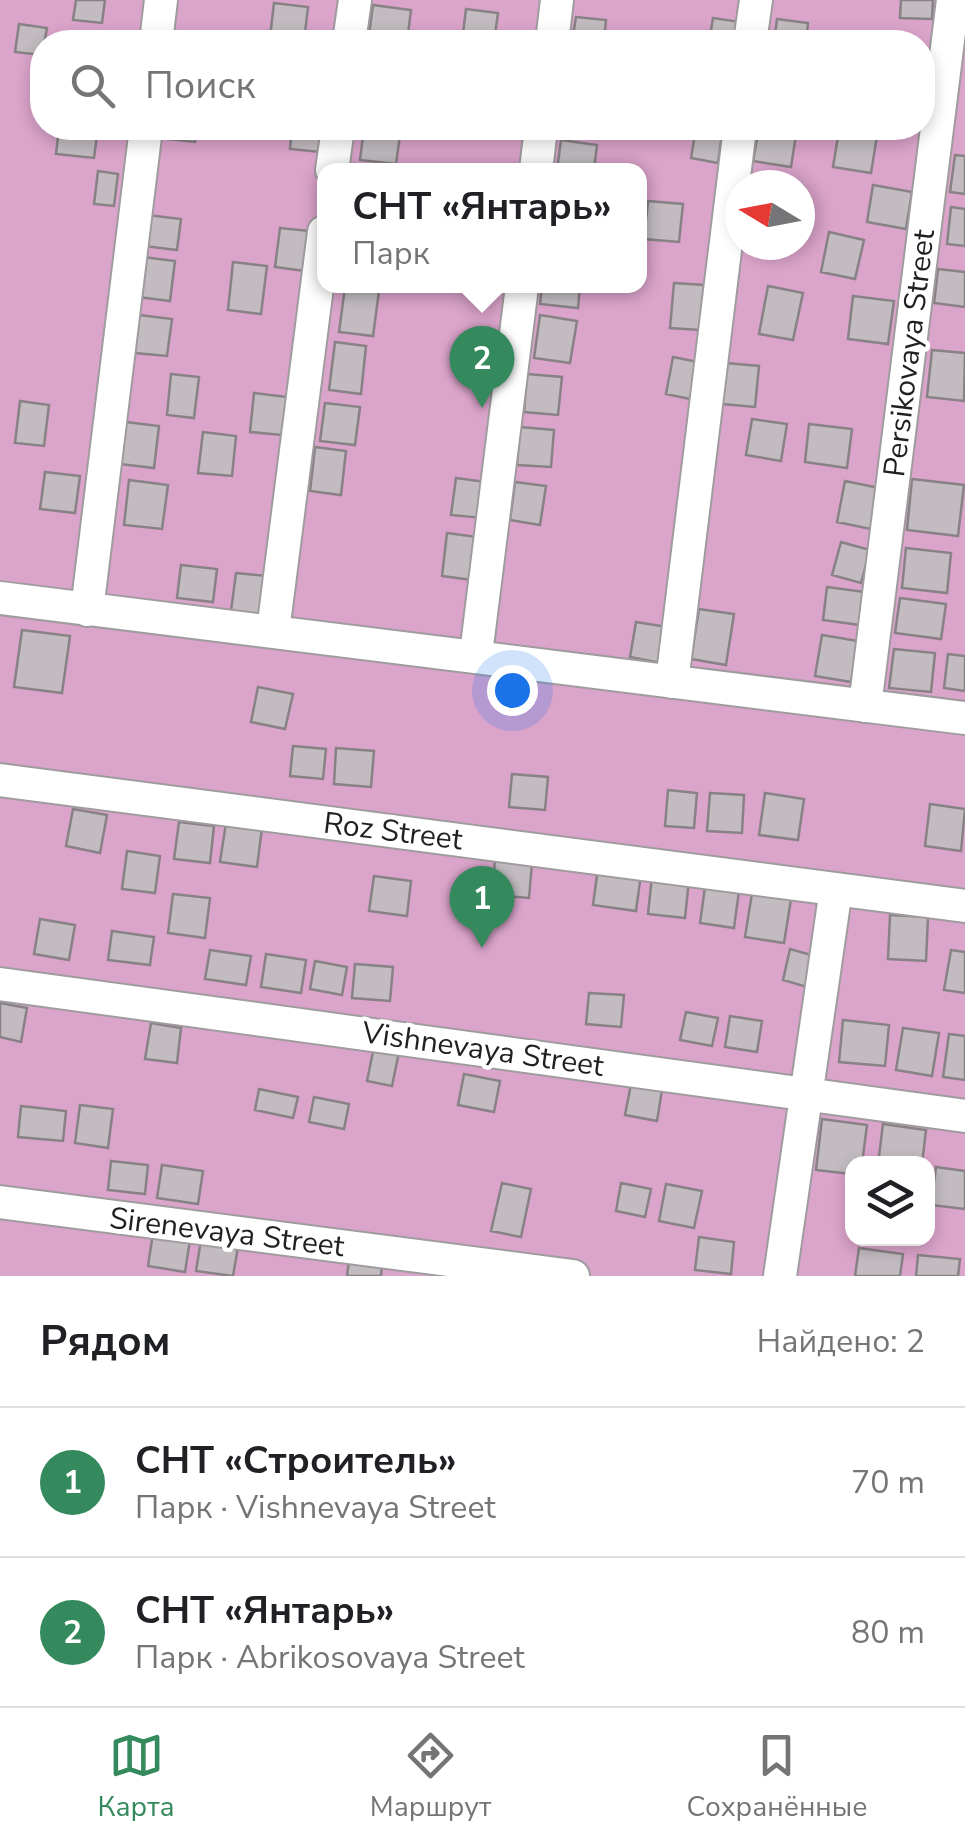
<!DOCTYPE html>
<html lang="ru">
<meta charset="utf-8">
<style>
body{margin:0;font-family:"Nunito Sans",sans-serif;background:#f6f6f6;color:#202124}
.controls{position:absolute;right:30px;bottom:30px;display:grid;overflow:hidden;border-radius:20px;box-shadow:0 5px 15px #0003}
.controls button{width:90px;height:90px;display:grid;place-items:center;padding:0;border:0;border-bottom:2px solid #e0e0e0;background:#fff;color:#202124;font:50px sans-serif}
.compass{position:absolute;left:725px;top:170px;width:90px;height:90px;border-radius:50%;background:#fff;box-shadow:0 5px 15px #0003;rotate:280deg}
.you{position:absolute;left:512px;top:690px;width:35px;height:35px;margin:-25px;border:8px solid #fff;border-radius:50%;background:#1a73e8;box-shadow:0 0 0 15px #1a73e833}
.badge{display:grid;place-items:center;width:65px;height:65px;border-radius:50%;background:#348a5d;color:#fff;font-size:32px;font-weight:700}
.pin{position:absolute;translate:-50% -82px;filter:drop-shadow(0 2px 5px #0008)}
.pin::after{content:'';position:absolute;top:52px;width:35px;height:30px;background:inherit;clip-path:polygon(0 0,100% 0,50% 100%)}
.popup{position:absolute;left:317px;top:163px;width:330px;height:130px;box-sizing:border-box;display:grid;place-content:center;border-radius:20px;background:#fff;filter:drop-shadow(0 2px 8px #0005);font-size:32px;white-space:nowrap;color:#757577}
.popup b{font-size:38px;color:#202124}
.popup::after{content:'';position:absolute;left:50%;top:100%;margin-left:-20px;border:20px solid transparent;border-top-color:#fff}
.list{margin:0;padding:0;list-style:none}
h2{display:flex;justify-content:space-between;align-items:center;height:130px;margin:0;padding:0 40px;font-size:42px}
h2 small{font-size:32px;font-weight:400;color:#757577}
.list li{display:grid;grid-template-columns:65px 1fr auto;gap:30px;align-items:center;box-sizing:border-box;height:150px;padding:0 40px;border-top:2px solid #e0e0e0}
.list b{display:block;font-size:38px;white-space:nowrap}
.list p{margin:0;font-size:32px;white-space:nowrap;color:#757577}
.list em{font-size:32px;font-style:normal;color:#757577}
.icon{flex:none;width:55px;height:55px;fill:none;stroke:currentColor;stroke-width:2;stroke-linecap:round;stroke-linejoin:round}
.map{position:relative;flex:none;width:965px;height:1276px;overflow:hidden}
.search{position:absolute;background:#fff;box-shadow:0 5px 15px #0003;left:30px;right:30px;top:30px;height:110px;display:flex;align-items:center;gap:25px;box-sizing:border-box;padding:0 35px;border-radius:40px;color:#757577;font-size:38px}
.sheet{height:430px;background:#fff}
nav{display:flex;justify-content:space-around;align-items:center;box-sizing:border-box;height:140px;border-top:2px solid #e0e0e0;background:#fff;font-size:28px;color:#757577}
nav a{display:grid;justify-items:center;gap:5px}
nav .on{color:#348a5d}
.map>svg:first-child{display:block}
.green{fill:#dba4cb;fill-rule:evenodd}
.building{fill:#c2bcc0;stroke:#888286;stroke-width:2.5}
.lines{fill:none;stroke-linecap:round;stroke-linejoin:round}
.minor-casing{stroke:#a09b9f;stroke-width:36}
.minor{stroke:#fff;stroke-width:32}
.labels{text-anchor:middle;stroke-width:9;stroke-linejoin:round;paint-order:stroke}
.street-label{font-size:30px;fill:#211f21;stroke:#fff}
</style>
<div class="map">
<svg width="965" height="1276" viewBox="0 0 965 1276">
<rect width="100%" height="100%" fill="#ede7eb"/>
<path class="green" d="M0,0H965V1276H0ZM42,42H922V128H42ZM324,170H640V286H324ZM740,185H800V245H740ZM852,1164H928V1238H852Z"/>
<path class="building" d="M76,0H105L102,23L73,20Z
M901,0H933L932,19L900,18Z
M274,3L308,7L304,41L270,37Z
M373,5L411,10L407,42H368Z
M466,9L498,13L494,42H462Z
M576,17L606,20L604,42H572Z
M713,18L740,22L737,42H709Z
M777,19L808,23L806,42H774Z
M19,24L47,28L42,55L15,52Z
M59,128H98L94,158L56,154Z
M159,128H197L195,142L158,138Z
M292,128H323L320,152L290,149Z
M364,128H401L396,164L360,160Z
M696,128H723L718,163L691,158Z
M759,128L797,129L791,167L753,161Z
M839,130L877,136L871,173L833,167Z
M561,140L597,145L594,170H557Z
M955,155L965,156V194L950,192Z
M98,171L118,174L114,206L94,204Z
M873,185L912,192L906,229L867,222Z
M648,201L683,204L679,242L644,239Z
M951,207L965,209V246L947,244Z
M147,215L181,219L177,250L144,246Z
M280,228L310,231L305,271L275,267Z
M829,232L864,240L855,279L821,272Z
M143,257L175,261L170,301L138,297Z
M233,262L267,266L261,314L228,310Z
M938,269L965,272V307L934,303Z
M674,283L704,285L700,330L670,328Z
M542,286H580L578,308L540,304Z
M768,286L803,293L793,340L759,334Z
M345,287L379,291L373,336L339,332Z
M853,296L894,301L888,344L848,339Z
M139,315L172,319L167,356L135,353Z
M540,315L577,321L570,363L534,358Z
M335,342L366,346L361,394L329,390Z
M932,350L965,353L964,401L927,397Z
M673,357L698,362L690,399L666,394Z
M726,363L759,366L755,407L722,404Z
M171,374L199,377L194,418L167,415Z
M527,374L562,377L558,415L524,412Z
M254,393L287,397L282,435L250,432Z
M20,401L49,405L44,446L15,443Z
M325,403L360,407L355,445L320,441Z
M752,419L787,424L781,461L746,455Z
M126,422L159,426L154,468L120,464Z
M809,424L852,429L847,468L805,462Z
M520,427L554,430L551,467L517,465Z
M203,432L236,436L232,476L198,473Z
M315,447L346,451L341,495L310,491Z
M45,472L80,476L75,513L40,509Z
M456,478L486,482L482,518L451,515Z
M912,479L964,485L958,536L907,530Z
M129,480L168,485L162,529L124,525Z
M845,481L879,488L871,529L837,522Z
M515,482L546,486L540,525L510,520Z
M447,533L477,537L472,580L442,576Z
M841,542L870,550L861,583L832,575Z
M906,548L951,553L947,593L902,588Z
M181,565L217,569L213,602L177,598Z
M236,573L267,576L262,615L231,611Z
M827,587L865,592L860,625L823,620Z
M900,598L946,604L941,639L895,633Z
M699,609L734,614L726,665L691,659Z
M636,622L667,627L661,663L630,657Z
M22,630L70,636L62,693L14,687Z
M822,635L858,641L851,682L815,676Z
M894,649L935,653L931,692L889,688Z
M948,654L965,656V691L944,688Z
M258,687L293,694L285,729L251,722Z
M293,746L326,749L323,779L290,776Z
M336,748L374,751L371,787L334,784Z
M512,774L548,777L545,810L509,807Z
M668,790L697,793L694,828L665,826Z
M710,793L744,795L742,833L707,831Z
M765,793L804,799L798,840L759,835Z
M930,804L965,809L961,851L925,846Z
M73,809L107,815L100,853L66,846Z
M179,822L214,826L210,863L174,859Z
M226,823L262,828L257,867L220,862Z
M127,851L160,856L155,893L122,889Z
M495,860L532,863L529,898L492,895Z
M598,868L641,874L636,911L593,905Z
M374,876L411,881L407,916L369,911Z
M652,876L689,880L685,918L648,914Z
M705,887L739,891L734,928L700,923Z
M752,893L791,899L784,943L745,937Z
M173,894L210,898L205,938L168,933Z
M890,915L928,917L926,961L888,959Z
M40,919L75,925L69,960L34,954Z
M112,931L154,937L150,965L108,960Z
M790,949L815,956L807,987L783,980Z
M210,950L251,956L246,985L205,979Z
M951,950L965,952V993L944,990Z
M266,954L306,960L301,993L261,987Z
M315,961L347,967L342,995L310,989Z
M355,964L393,967L390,1001L352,998Z
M589,993L624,995L621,1027L586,1024Z
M0,1003L27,1008L21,1042L0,1037Z
M686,1012L718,1018L712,1046L680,1040Z
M730,1016L762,1021L757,1052L725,1047Z
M843,1020L889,1025L885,1066L839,1062Z
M151,1023L181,1028L177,1063L145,1059Z
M903,1028L939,1033L932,1076L896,1070Z
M949,1034L965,1036V1080L943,1077Z
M374,1047L399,1052L392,1086L367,1081Z
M464,1074L500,1081L494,1112L458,1105Z
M631,1084L662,1090L657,1121L625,1115Z
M259,1089L298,1097L293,1118L255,1110Z
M314,1097L349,1104L344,1129L309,1122Z
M80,1105L113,1109L108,1148L75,1143Z
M21,1106L66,1111L63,1141L18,1137Z
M822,1119L867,1125L862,1164H852V1174L816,1170Z
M883,1124L926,1130L922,1164H878Z
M111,1161L148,1165L145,1194L108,1190Z
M162,1165L203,1171L198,1204L157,1198Z
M936,1167L965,1171V1209L931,1205Z
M502,1183L531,1189L521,1237L491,1231Z
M621,1183L651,1189L645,1217L616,1211Z
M666,1184L702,1191L694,1228L659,1221Z
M153,1233L190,1240L185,1272L148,1266Z
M699,1237L734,1242L731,1274L695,1270Z
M201,1240L238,1247L233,1276L196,1271Z
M859,1248L903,1254L900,1276H855Z
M918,1255L960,1259L958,1276H916Z
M349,1260L382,1263L381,1276H347Z"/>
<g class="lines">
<g class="minor-casing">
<path id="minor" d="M156,42L161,0
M349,42L355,0
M552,42L557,0
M750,42L756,0
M332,170L338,128
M536,170L541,128
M0,598L965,718
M87,610L146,128
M273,631L324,232
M476,654L522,286
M672,682L740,128
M865,706L953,0
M0,780L965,906
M0,984L965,1116
M0,1202L573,1276
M780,1276L836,889"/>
</g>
<use href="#minor" class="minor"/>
</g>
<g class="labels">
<g class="street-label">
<text transform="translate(909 353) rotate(-83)" y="10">Persikovaya Street</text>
<text transform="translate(393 831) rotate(7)" y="10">Roz Street</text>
<text transform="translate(483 1049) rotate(8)" y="10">Vishnevaya Street</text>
<text transform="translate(227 1232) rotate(7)" y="10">Sirenevaya Street</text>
</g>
</g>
</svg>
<div class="controls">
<button><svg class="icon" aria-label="layers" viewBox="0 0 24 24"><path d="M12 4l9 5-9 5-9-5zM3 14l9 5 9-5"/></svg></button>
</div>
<svg class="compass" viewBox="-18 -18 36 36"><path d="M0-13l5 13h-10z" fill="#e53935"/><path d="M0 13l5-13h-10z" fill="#757577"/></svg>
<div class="you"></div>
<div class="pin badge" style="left:482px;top:948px">1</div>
<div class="pin badge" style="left:482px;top:408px">2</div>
<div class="popup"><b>СНТ «Янтарь»</b>Парк</div>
<div class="search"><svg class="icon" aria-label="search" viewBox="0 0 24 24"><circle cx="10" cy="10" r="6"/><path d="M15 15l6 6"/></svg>Поиск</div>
</div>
<section class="sheet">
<h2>Рядом<small>Найдено: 2</small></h2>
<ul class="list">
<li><span class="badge">1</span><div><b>СНТ «Строитель»</b><p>Парк · Vishnevaya Street</p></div><em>70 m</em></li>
<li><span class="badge">2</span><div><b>СНТ «Янтарь»</b><p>Парк · Abrikosovaya Street</p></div><em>80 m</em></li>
</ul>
</section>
<nav>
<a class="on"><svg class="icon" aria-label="map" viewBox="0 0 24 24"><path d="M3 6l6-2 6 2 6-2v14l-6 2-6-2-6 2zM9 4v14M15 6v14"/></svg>Карта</a>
<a><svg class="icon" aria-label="directions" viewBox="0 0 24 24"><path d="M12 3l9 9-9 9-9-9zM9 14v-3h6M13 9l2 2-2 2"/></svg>Маршрут</a>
<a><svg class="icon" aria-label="saved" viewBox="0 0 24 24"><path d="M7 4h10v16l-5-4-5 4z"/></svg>Сохранённые</a>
</nav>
